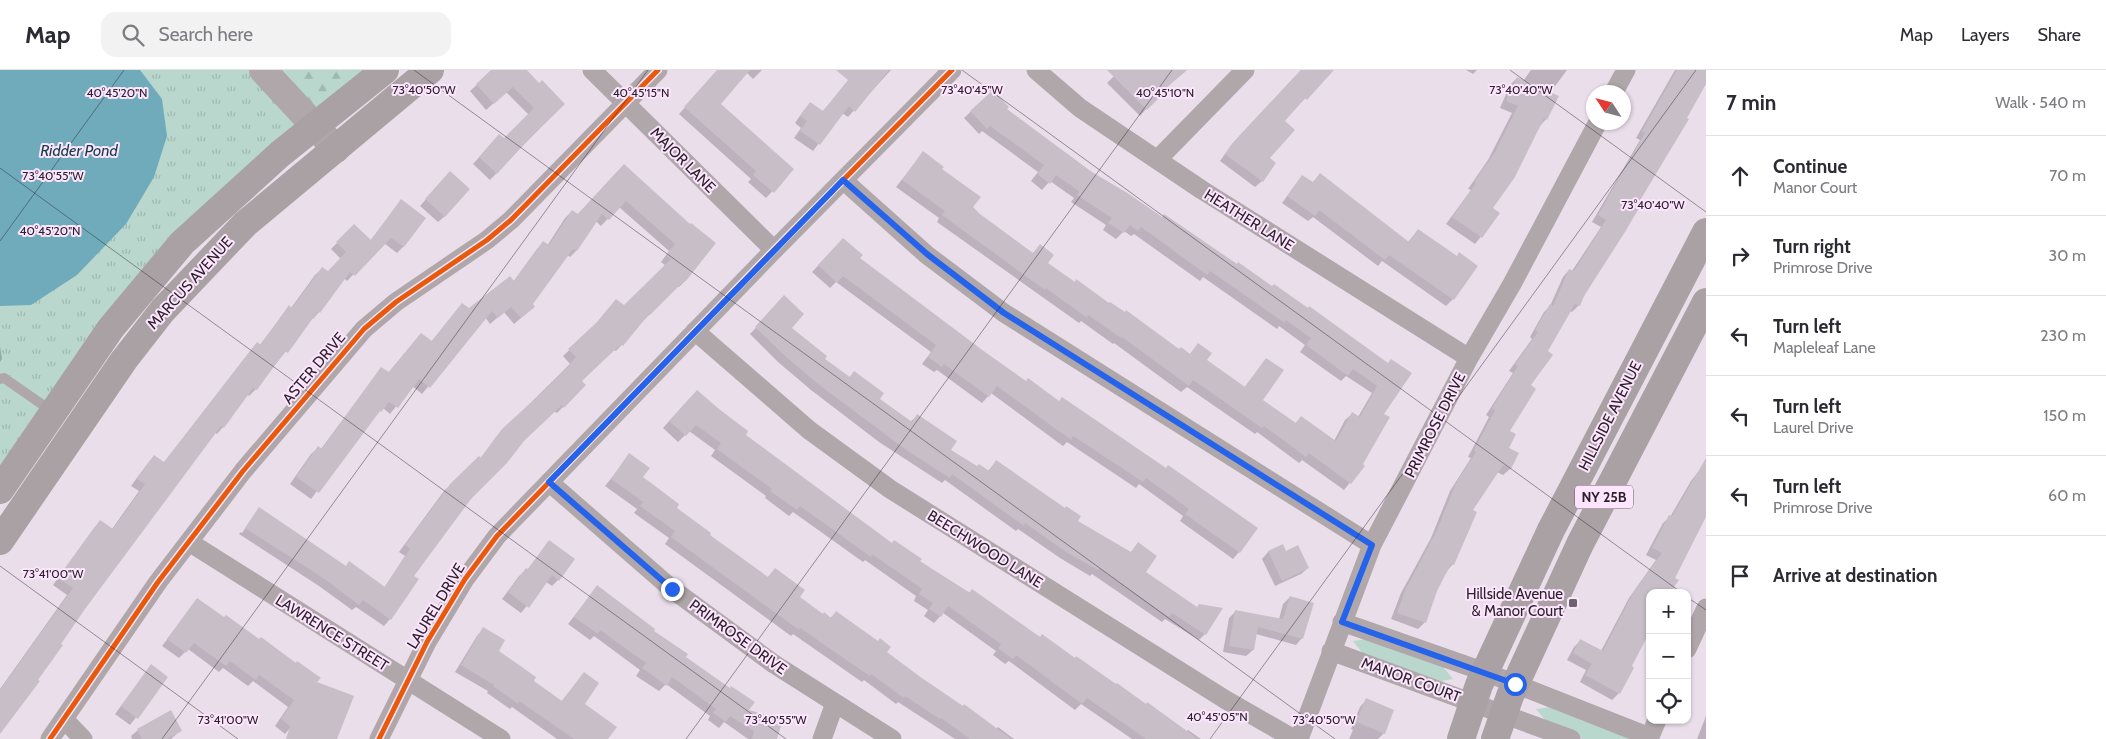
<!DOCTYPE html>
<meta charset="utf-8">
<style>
body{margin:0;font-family:Cabin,sans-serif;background:#f2f2f3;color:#2b2b33}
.controls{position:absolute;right:15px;bottom:15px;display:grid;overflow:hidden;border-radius:10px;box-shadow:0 1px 4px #0004}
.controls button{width:45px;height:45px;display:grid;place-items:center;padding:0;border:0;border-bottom:1px solid #e1e1e2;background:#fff;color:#2b2b33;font:25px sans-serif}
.compass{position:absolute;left:1586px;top:15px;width:45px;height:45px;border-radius:50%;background:#fff;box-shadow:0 1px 4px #0004;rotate:306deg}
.stop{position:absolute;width:15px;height:15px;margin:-11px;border:4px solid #2563eb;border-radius:50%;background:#fff}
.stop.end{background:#2563eb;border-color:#fff;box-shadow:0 1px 5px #0008}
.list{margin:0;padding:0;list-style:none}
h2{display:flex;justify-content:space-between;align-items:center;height:65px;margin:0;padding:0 20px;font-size:21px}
h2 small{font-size:16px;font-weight:400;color:#7c7c81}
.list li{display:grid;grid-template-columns:32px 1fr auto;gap:15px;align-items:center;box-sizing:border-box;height:80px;padding:0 20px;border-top:1px solid #e1e1e2}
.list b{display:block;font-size:19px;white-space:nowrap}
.list p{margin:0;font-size:16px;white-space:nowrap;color:#7c7c81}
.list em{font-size:16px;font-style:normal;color:#7c7c81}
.icon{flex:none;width:28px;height:28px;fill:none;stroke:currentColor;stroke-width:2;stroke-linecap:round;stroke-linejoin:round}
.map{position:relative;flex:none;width:1706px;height:669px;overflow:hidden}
header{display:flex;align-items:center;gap:30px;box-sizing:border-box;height:70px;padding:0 25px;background:#fff;border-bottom:1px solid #e1e1e2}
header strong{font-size:24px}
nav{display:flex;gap:28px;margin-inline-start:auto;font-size:18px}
.search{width:350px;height:45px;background:#f2f2f3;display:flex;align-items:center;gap:12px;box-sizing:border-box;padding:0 18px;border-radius:15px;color:#7c7c81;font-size:19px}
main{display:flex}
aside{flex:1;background:#fff}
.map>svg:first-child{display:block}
.grass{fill:#b9d7cd}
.forest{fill:url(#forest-firs)}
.park{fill:url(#park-tufts)}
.water{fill:#6fabbb}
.shadow{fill:#0003}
.building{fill:#c8bec8}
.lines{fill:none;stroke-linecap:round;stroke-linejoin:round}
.lane{stroke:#afa7aa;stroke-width:10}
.street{stroke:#afa7aa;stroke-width:19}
.secondary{stroke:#afa7aa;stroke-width:28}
.primary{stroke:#aaa1a4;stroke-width:28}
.cycleway-casing{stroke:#fde5fe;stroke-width:8}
.cycleway{stroke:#e8590c;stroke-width:5}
.route{stroke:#2563eb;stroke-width:6}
.ticks{fill:none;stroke:#2b222c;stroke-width:1;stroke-opacity:0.45}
.poi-dot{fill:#6e646f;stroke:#fde5fe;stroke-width:2}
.labels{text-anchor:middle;stroke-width:4;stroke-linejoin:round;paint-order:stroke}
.shield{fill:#fde5fe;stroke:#6a5c6b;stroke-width:1}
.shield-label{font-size:14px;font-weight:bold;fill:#2b222c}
.street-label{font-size:15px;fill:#2b222c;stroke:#fde5fe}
.poi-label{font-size:15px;fill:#2b222c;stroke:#fde5fe;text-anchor:end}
.water-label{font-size:16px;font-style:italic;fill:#143e46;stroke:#fde5fe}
.ticks-label{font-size:12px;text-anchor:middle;fill:#2b222c;stroke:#fde5fe;stroke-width:4;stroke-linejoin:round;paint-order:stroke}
</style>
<header>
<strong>Map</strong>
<div class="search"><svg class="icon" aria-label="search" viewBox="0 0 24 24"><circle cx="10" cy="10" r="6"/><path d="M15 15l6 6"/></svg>Search here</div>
<nav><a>Map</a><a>Layers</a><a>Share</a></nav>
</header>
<main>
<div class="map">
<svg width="1706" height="669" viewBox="0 0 1706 669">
<defs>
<pattern id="forest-firs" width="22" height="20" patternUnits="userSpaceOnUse" patternTransform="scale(1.25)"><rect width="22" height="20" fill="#b9d7cd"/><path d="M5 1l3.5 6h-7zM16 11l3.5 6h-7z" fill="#9fb8b0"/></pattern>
<pattern id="park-tufts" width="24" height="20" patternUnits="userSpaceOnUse" patternTransform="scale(1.25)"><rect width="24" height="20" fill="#b9d7cd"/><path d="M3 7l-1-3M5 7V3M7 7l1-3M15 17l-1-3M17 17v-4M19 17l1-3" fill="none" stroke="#9fb8b0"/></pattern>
</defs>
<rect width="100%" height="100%" fill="#ebdeeb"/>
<path class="grass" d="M1376,568L1439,592L1453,609L1430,613L1367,589L1353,571Z
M1559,636L1630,669H1583L1551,657L1536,639Z"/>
<path class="forest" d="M263,0H383L315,56Z"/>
<path class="park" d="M0,0H263L315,56L200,155L0,417Z"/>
<path class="water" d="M0,0H140L162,29L167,66L154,107L126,154L77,205L31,235L0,236Z"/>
<path class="shadow" d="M493,0H525L539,15L563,34L490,110L473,94L493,72L504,70L529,45L506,22L486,40L470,21Z
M719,0H762L753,9L747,3L719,34L793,99L766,128L748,112L751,109L679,44Z
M859,0H891L848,47L842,43L813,81L794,68L801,58L795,53L804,40L810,34L822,42Z
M1120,0H1187L1163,20L1140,46L1107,13Z
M1301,0H1333L1283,51L1268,89L1262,111L1255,117L1220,91L1232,74Z
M1466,0H1477L1473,4Z
M1531,0H1567L1550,23L1546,49L1540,56L1492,138L1499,144L1475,174L1446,154L1471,120L1468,119L1488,90L1512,43L1500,38L1510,15L1517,8L1523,11Z
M1675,0H1706V7L1579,235L1572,242L1570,241L1546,282L1508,362L1507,378L1517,384L1510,399L1503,405L1497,402L1471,441L1453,494L1447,501L1436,520L1425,552L1418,559L1391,549L1401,523L1431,468L1450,421L1471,388L1468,387L1489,347L1486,345L1513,303L1509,301L1532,269L1530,267L1544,242L1550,236L1563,207L1569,200L1572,201L1601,157L1592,152L1640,70L1636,68Z
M993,21L1005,40L1091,103L1272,218L1388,294L1382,344L1362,395L1363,396L1344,420L1302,390L1299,393L1257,362L1255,364L1187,317L1181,322L1114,273L1113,274L1081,251L1079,253L937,152L939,148L896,117L923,83L940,99L979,145L1032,184L1040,176L1047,193L1074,213L1179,280L1189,285L1198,275L1206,290L1244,318L1266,289L1261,330L1295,354L1301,347L1334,371L1345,350L1352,344L1358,347L1372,323L1346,306L1341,311L1300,282L1305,275L1279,256L1277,259L1203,207L1200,211L1134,164L1131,166L1124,161L1116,169L1103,160L1106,155L1071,132L1074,128L1050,111L1042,120L1031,111L1038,102L982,61L979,64L964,48Z
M617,102L690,156L686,210L679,217L678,216L643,251L616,281L614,280L580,311L563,337L557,343L554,341L522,371L469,429L413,507L390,549L384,556L356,537L352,540L319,516L239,464L241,462L242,463L259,438L346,497L384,518L405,486L399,482L444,421L479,388L480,389L496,367L570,294L563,286L593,258L624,237L666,196L661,192L669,181L619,137L601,156L596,151L576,181L570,187L567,185L531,234L527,243L514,254L504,242L490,254L485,247L422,324L412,316L390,344L383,338L373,347L311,429L290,414L311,384L318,378L321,379L381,298L388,303L421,264L431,272L456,241L469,240L513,212L537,179L543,173L547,176L565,148L572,141L577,145Z
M1320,105L1408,172L1418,160L1456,187L1477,196L1453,229L1446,236L1382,191L1378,196L1313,147L1308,151L1282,133L1302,106L1312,113Z
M444,109L445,146L438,152L420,136Z
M401,131L404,176L397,183L384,173L347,211L344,208L319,242L313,249L312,248L256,319L249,326L247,324L223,357L217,364L215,362L84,539L0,662V619L67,525L53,515L94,458L101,451L112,459L139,421L131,416L148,393L154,386L164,393L251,280L257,273L260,275L283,244L291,238L315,205L322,199L327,203L341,189L331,179L354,156L370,171Z
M837,176L858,188L984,283L1026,312L1059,332L1062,329L1239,482L1233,489L1180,451L1183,446L1139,414L1136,418L1067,372L1063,376L991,323L982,333L937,300L934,302L922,294L931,282L836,212L830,218L812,202Z
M778,234L790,258L823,289L849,308L854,302L878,329L910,352L917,346L950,380L977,397L988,401L996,392L1076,451L1130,483L1138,474L1144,502L1205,564L1199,570L1165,549L1162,552L1092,504L1090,506L1060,488L1018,459L1016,461L945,410L942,413L879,372L811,320L778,292L750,264Z
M0,276L2,289L0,292Z
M690,328L744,365L892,474L1075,589L1186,662L1188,660L1201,669H1132L1081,634L1075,640L1009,591L1005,594L993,585L996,581L943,543L934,553L924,546L928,540L914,531L916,526L865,490L863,492L793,442L789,446L765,428L766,426L711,386L715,380L689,361L678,372L663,358Z
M630,385L641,408L708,465L767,508L775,500L798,528L823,545L830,548L836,543L919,608L996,659L998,657L1014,669H955L898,632L896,634L864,610L862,612L793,564L791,566L665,474L669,468L634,443L637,439L605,416Z
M1706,392V446L1650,523L1619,623L1612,630L1580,612L1586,600L1567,590L1574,577L1581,570L1601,581L1629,528L1656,490L1646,485L1663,453L1670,447L1691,411Z
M549,472L558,510L552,516L546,512L521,543L502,529L519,506L527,500Z
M1282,476L1286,482L1308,498L1301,504L1275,516L1262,489L1268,482Z
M597,517L685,587L776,669H748L724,652L719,658L708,650L710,646L666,614L659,621L636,606L640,600L594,566L590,570L568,554Z
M1290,527L1302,568L1296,575L1256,564L1253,580L1246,586L1223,582L1229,548L1235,542L1279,549L1283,534Z
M198,529L224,549L319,608L291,657L285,664L275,656L288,637L253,611L248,616L223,598L219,602L188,579L179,588L162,576Z
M483,559L497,581L532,611L561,632L584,603L583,634L607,669H557L512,637L510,639L487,623L488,621L455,602L477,566Z
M151,596L167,607L130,655L115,644Z
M1366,630L1384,663L1378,669H1349L1353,660L1351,659L1360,637Z
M1706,646V669H1697Z
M138,660L180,661L171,669H132L131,666Z"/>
<path class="building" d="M491,0H527L539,13L542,10L565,34L525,73L497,104L479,87L499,64L504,68L534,38L513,17L494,34L476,14Z
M717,0H750L721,34L794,99L774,123L753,105L756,101L684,37Z
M836,0H889L855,42L849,36L820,75L800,61L807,51L800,46L810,32L823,41L848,10Z
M1107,0H1187L1165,19L1166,21L1147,40Z
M1301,0H1334L1307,30L1305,28L1285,51L1295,60L1270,88L1276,93L1263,112L1225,84L1239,66Z
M1677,0H1706V14L1687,48L1689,49L1636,137L1639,138L1625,162L1584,226L1580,236L1575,234L1548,281L1553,285L1531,315L1536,319L1510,361L1516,364L1509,378L1519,383L1511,399L1503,395L1473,440L1477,442L1454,495L1451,494L1437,521L1426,553L1397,543L1407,515H1408L1437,460L1456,413L1476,382L1474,380L1495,340L1492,338L1518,296L1515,294L1538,262L1535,260L1550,234L1553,236L1569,199L1574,201L1606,150L1598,145L1645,63L1642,61Z
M1517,7L1559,26L1547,50L1544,48L1515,107L1493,138L1500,143L1482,168L1452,147L1476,113L1474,112L1495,82L1518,36L1506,31Z
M993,20L1009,37L1007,39L1092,102L1129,124L1162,147L1164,144L1237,194L1238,192L1272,216L1274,214L1308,238L1309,236L1388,293L1391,289L1412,303L1384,344L1390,347L1363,394L1365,396L1351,414L1309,383L1306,387L1264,356L1262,358L1193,310L1189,316L1122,267L1121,268L1088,245L1087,248L1046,218L1045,220L942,145L945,141L902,110L923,81L944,97L942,99L981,127L973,137L980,144L1033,183L1040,174L1054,185L1048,193L1075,212L1076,209L1109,233L1110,232L1125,242L1126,240L1179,279L1181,277L1190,284L1198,273L1212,283L1207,290L1245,317L1266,288L1284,300L1263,330L1296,353L1301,346L1336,371L1352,342L1360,347L1377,316L1353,299L1348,306L1306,275L1311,268L1286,250L1285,253L1210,201L1207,205L1141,157L1138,161L1130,155L1124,163L1108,153L1112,148L1077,125L1079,121L1056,105L1050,114L1037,104L1044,95L990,56L987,59L970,41Z
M624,94L690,154L691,153L716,173L686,211L685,210L650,245L649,244L623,276L621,274L582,311L586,315L564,338L562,335L524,371L507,393L471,429L414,506L419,509L391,550L363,530L359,535L326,510L245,458L259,437L346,496L349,491L385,517L410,479L405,475L451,413L479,386L481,388L502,359L549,316L576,287L568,279L597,252L616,229L624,235L671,189L666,185L675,174L626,131L609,150L602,144L577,181L573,179L533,234L535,237L521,248L511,237L498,248L492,241L430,318L419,309L398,338L389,332L381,342L380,341L319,423L296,407L318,376L322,379L381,297L389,302L421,263L432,271L462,233L469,238L510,206L514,211L543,171L549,175L572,140L578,144Z
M450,101L470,119L445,147L425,129Z
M1320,103L1409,172L1418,159L1457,186L1459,182L1478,196L1454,230L1389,185L1385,190L1319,140L1315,146L1287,126L1302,105L1313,112Z
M401,129L426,148L404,177L391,168L355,206L350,202L320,243L318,241L288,283L285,281L257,320L253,318L224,358L221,356L85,539L61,574L63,575L38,610L40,611L0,664V620L73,518L58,508L100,450L113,459L145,414L137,409L154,385L164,392L257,272L261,275L289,235L292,238L322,197L328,201L346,182L336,172L354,154L371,170Z
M843,168L863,185L860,188L985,282L1026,311L1028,308L1059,331L1062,327L1166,398L1168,395L1258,458L1240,483L1185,444L1189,439L1146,408L1143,412L1073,366L1071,370L997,316L989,327L944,294L942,297L928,287L936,275L843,206L837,213L818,195Z
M784,225L804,244L792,258L827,286L825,289L850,307L854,301L884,323L880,329L912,352L917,344L957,371L951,380L977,396L979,394L989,401L996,390L1065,438L1066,436L1081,446L1078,451L1131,482L1138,472L1157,486L1146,502L1197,537L1199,534L1223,538L1206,565L1172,543L1169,547L1099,498L1098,500L1066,482L1025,453L1024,456L952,404L950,408L909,382L818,314L785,286L755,257Z
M697,320L719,339L748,361L746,365L892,473L894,470L922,489L920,491L969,523L972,519L1040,567L1042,564L1075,588L1076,586L1116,614L1117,613L1146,634L1147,632L1198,669H1146L1087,628L1082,634L1016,585L1013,589L998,578L1001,574L948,536L941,547L929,539L933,533L919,524L922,519L872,484L871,487L800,436L797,440L770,421L772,419L717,379L721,373L696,355L686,366L669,351Z
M629,383L650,398L643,407L679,434L677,438L711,463L710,465L768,507L775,498L805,520L800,527L823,544L824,542L831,548L836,541L878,571L880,568L891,577L887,582L919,606L963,636L964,634L1011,669H970L941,648L940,649L905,626L904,628L871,604L870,606L800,558L799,560L671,467L675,461L640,436L643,432L611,409Z
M1706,388V447L1675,508L1679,510L1670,523H1650V561L1632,596L1634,598L1620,624L1585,605L1592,594L1573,583L1580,569L1603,581L1633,523L1662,483L1652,478L1669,445L1672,446Z
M549,470L575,489L559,511L552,505L529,538L508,522L526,498L528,499Z
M1283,474L1286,481L1298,475L1309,498L1282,511L1268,481Z
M597,515L655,559L654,561L688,584L686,587L730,618L731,616L755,632L749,640L783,650L777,669H752L754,661L730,646L726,652L713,643L716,639L672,607L667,616L642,598L646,593L600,560L598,564L574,547Z
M1290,526L1314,533L1303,569L1258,557L1254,580L1229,576L1235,540L1283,549Z
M197,528L224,547L226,545L259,569L261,567L296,593L297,591L321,608L317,612L354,626L337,669H286L290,656L281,649L294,630L259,605L256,610L230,591L226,596L194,573L186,583L167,569Z
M483,557L505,570L499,581L536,607L534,611L562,631L584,602L599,613L585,634L617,657L608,669H574L519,631L518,634L493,616L494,615L461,595Z
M151,594L168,607L138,649L121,636Z
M1366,628L1394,640L1385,664L1356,652Z
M171,640L182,661L166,669H142L137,659Z"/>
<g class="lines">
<path class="lane" d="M0,309L4,308L53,342"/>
<path class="street" d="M592,0L774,180
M1036,0L1080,38L1202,120L1469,288
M1614,22L1626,0
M1157,90L1245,0
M843,110L927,185L1004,243L1372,475
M695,261L809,360L890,419L1226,630L1294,669
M549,412L672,519L774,594L892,669
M189,472L501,669
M1342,552L1485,602L1650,667
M1687,579L1706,538
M1331,581L1571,669
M64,649L83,669
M50,669L158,512L243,401L364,259L396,232L487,170L511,150L658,0
M379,669L427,572L465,509L497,466L774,180L952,0
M822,669L835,633
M1299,669L1372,475L1469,288L1512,214L1598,52
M1649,669L1657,650"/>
<path class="secondary" d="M263,0L336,79"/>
<path class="primary" d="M0,420L111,258L182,173L280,84L385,0
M0,471L124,290L163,240L245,154L430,0
M1461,669L1479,615L1551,460L1706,162
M1495,669L1510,626L1580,474L1706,232"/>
<g class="cycleway-casing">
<path id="cycleway" d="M50,669L158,512L243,401L364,259L396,232L487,170L511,150L658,0
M379,669L427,572L465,509L497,466L774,180L952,0"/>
</g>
<use href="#cycleway" class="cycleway"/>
</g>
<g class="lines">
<path class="route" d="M672,519L549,412L843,110L927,184L1004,243L1372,475L1342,552L1515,614"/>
</g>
<path class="ticks" d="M414,0L1335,669M962,0L1682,523M1510,0L1706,142M0,98L786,669M0,171L124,0M0,496L238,669M1687,527L1706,540M162,669L648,0M686,669L1172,0M1210,669L1696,0"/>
<rect class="poi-dot" x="1568" y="528" width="10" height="10" rx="2.5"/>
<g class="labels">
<rect class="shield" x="1575" y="415.5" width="58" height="23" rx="4"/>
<g class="shield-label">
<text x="1604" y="432">NY 25B</text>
</g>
<g class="street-label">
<text transform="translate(683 90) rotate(45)" y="5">MAJOR LANE</text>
<text transform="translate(1249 150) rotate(32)" y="5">HEATHER LANE</text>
<text transform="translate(190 213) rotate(-48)" y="5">MARCUS AVENUE</text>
<text transform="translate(314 298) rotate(-50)" y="5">ASTER DRIVE</text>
<text transform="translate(1610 346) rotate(-63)" y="5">HILLSIDE AVENUE</text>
<text transform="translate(1435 355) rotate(-63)" y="5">PRIMROSE DRIVE</text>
<text transform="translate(985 479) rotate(32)" y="5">BEECHWOOD LANE</text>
<text transform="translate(436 536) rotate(-59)" y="5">LAUREL DRIVE</text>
<text transform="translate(332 563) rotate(32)" y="5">LAWRENCE STREET</text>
<text transform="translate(738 567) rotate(36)" y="5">PRIMROSE DRIVE</text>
<text transform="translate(1411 610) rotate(20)" y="5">MANOR COURT</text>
</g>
<g class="poi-label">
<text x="1563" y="529">Hillside Avenue<tspan x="1563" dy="17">&amp; Manor Court</tspan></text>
</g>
<g class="water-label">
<text x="79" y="86">Ridder Pond</text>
</g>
</g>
<g class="ticks-label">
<text x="424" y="24">73°40'50"W</text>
<text x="972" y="24">73°40'45"W</text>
<text x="1521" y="24">73°40'40"W</text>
<text x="117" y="27">40°45'20"N</text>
<text x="641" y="27">40°45'15"N</text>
<text x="1165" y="27">40°45'10"N</text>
<text x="53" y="110">73°40'55"W</text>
<text x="1653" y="139">73°40'40"W</text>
<text x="50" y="165">40°45'20"N</text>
<text x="53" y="508">73°41'00"W</text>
<text x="1217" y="651">40°45'05"N</text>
<text x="228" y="654">73°41'00"W</text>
<text x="776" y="654">73°40'55"W</text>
<text x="1324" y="654">73°40'50"W</text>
</g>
</svg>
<div class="controls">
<button>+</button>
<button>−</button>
<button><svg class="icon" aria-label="locate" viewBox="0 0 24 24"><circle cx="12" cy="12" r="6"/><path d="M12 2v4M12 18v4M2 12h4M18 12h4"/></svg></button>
</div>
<svg class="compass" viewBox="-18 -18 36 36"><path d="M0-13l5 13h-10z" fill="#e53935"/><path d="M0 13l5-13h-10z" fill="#7c7c81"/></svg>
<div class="stop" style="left:1515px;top:614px"></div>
<div class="stop end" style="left:672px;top:519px"></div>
</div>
<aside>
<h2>7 min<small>Walk · 540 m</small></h2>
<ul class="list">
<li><svg class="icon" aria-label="ahead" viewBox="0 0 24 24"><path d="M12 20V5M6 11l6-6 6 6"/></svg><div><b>Continue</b><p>Manor Court</p></div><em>70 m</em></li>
<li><svg class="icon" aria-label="right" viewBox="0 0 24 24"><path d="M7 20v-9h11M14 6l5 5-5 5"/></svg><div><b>Turn right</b><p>Primrose Drive</p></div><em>30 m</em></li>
<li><svg class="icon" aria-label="left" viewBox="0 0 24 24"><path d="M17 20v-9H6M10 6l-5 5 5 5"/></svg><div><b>Turn left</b><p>Mapleleaf Lane</p></div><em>230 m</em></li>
<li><svg class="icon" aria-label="left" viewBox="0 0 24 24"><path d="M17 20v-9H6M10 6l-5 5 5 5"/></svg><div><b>Turn left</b><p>Laurel Drive</p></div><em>150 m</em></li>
<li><svg class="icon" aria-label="left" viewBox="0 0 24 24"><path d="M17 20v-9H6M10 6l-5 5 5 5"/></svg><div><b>Turn left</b><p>Primrose Drive</p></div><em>60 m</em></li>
<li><svg class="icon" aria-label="arrive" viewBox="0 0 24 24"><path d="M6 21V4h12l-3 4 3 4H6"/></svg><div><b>Arrive at destination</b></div></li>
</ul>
</aside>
</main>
